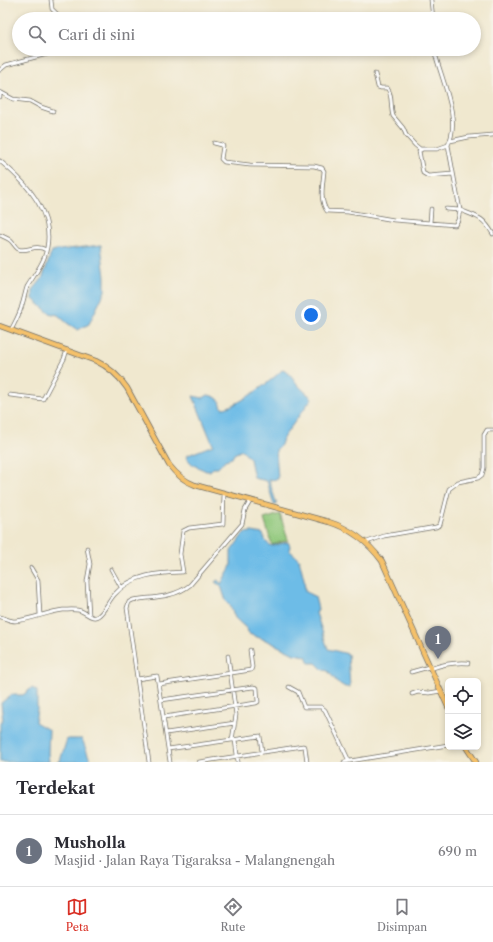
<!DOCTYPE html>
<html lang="id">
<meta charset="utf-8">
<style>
body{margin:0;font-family:"Libre Caslon Text",serif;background:#f7f7f7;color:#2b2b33}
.controls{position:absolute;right:12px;bottom:12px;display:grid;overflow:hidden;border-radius:6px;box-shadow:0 2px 6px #0003}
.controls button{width:36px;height:36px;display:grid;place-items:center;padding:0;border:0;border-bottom:1px solid #e1e1e2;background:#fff;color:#2b2b33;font:20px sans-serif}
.you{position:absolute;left:311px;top:315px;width:14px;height:14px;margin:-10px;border:3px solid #fff;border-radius:50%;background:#1a73e8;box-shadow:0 0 0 6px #1a73e833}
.badge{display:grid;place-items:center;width:26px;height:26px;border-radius:50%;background:#d93025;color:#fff;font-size:13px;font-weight:700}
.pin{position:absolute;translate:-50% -33px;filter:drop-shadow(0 1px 2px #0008)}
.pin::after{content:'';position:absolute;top:21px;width:14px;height:12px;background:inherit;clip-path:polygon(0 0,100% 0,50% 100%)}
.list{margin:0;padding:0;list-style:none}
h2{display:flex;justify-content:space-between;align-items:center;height:52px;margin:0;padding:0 16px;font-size:17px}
h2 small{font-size:13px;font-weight:400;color:#7c7c81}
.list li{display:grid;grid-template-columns:26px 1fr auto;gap:12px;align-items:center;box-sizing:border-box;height:72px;padding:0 16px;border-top:1px solid #e1e1e2}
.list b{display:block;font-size:15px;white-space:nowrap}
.list p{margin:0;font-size:13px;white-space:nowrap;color:#7c7c81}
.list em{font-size:13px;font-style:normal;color:#7c7c81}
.icon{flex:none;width:22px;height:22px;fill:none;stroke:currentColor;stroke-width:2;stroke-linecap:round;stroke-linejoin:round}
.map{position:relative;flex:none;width:493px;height:762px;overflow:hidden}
.search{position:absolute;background:#fff;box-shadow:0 2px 6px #0003;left:12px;right:12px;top:12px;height:44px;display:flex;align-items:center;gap:10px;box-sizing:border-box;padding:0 14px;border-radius:22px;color:#7c7c81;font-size:15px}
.sheet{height:124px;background:#fff}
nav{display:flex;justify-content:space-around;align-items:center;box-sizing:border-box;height:56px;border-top:1px solid #e1e1e2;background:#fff;font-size:11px;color:#7c7c81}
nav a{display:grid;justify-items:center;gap:2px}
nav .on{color:#d93025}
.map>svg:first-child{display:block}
.green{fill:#90c87b;stroke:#5e7a53}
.water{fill:#6dbce7;stroke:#4c7489}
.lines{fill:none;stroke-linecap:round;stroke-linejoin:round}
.street-casing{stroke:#706d64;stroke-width:4.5}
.primary-casing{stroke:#706d64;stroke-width:6}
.street{stroke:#fff;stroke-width:3}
.primary{stroke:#f5c16b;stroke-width:4.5}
</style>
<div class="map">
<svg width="493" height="762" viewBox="0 0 493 762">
<rect width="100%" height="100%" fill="#f7f3e8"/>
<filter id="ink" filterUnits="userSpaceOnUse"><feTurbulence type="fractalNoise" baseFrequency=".025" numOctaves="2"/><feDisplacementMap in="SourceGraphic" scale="8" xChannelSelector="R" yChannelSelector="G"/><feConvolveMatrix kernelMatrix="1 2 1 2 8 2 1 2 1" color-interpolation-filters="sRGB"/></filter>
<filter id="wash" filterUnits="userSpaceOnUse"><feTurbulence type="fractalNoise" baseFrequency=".012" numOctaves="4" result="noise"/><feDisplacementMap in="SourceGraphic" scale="16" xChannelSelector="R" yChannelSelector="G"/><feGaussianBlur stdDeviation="0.9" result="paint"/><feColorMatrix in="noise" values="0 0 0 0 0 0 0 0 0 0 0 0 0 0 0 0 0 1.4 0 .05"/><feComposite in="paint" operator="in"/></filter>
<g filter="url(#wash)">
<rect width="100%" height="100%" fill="#f0e8cf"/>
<path class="green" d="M280,514L288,540L272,545L264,519Z"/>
<path class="water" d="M101,245L105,277V291L89,324L78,330L67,323L58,315L49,313L33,299V290L42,279L52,251Z
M282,370C291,372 293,380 299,386C303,390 307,394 312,398L283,438L281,445L276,450L278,479L269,480L277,505H274L267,481L254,478L250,459L242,450L234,454L232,458L225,460L218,468H213L210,471H206C197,466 192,467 186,456L213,445L193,396L203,398L208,395C217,397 220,399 222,408C234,409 273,380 282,370Z
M252,532L263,534L266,542L271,546L288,542L290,546L289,550L299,559L304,579L305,591L315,597L318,609L316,613L328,649L348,654L350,687H345L337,682L328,671L323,670L316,663H309L306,656L294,654L268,641L249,634L247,629L235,618L230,605L226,601L221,586L215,582L218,580L221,584L231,566V551L244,533Z
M32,688L37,691V710L35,722L49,730L48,753L49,762H0V722L3,720L1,703L11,695H23Z
M67,739H82L91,762H57L60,761Z"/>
</g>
<g filter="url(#ink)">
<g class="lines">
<g class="street-casing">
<path id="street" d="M51,0L52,9L62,19
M431,0L433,19
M412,18L417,19
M434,49C440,77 462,118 448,145L460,210C478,217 483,217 493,234
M0,70L6,65L66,49
M375,74L378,87L381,88H387C393,94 390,107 393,116L403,128L406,135L415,145L420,149H437L448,145
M0,92L13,99L30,101L41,107L53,111
M0,95V97
M450,141L469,137L493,135
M214,143L222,145L223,146L221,159L224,162L250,165L314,166L322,168L324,171C323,184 319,200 327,211L348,212L394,220L455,225L458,220L460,210L446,209
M421,150L419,151L423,173L428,176L453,174
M0,161C29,185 59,218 44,258C40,268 33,277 27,287C25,293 24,299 22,305C20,314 15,322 11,330
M430,223L431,209
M0,235C4,237 8,238 11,241C14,244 15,247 18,249C27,253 35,243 46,250
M10,395L43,399L64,359L67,350
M367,542L384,536L436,527L440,525L449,489L458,482L478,478L482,475L484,468V435L487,430H493
M87,548L90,564L87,581L89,615
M31,568L38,580L40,615
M111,569L121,587
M0,617C5,618 10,621 15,621C30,620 47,612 63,610C69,610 76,609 81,611C87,613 92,620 98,616C105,611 109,600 115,594C132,574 159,573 183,572L180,554L183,531L189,528L223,524L224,493
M228,656L236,715L232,740
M430,669C443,664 454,662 468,663
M411,672L429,667
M137,679L157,676L170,762
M159,684L251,670L252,667L250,650
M289,687L298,692L304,707H321L325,710L349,761
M412,694L418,692L429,693L441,691
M161,700L253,687L257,688L258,702L256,703L164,717
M166,733L235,723
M235,740L238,762
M168,749L260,736L262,752
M149,762L127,608L129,602L133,600C152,597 174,598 190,585L242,524L245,510L251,500
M199,762L303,746L305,747L307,762
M344,762L448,745"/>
</g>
<g class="primary-casing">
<path id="primary" d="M0,326L96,361C109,367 119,376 127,388L169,465C176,474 184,481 195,485L329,522C352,529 368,542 382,561L448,707
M466,747L476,762"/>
</g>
<use href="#street" class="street"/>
<use href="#primary" class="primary"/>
</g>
</g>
</svg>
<div class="controls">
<button><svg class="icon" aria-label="locate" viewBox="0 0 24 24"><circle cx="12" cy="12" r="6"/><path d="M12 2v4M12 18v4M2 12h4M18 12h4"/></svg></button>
<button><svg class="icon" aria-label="layers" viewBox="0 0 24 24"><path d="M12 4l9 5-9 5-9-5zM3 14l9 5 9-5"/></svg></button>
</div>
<div class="you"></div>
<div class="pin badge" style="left:438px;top:659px;background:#6b7280">1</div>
<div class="search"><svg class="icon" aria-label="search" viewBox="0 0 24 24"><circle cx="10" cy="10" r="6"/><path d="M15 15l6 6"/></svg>Cari di sini</div>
</div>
<section class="sheet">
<h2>Terdekat<small></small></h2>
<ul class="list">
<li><span class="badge" style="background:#6b7280">1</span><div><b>Musholla</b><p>Masjid · Jalan Raya Tigaraksa - Malangnengah</p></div><em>690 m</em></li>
</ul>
</section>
<nav>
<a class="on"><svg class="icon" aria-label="map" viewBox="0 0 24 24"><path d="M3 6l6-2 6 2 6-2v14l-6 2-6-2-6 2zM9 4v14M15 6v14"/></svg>Peta</a>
<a><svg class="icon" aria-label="directions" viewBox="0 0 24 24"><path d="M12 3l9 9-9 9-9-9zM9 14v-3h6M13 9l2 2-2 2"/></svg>Rute</a>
<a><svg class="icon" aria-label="saved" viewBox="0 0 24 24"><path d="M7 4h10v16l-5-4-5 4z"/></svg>Disimpan</a>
</nav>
